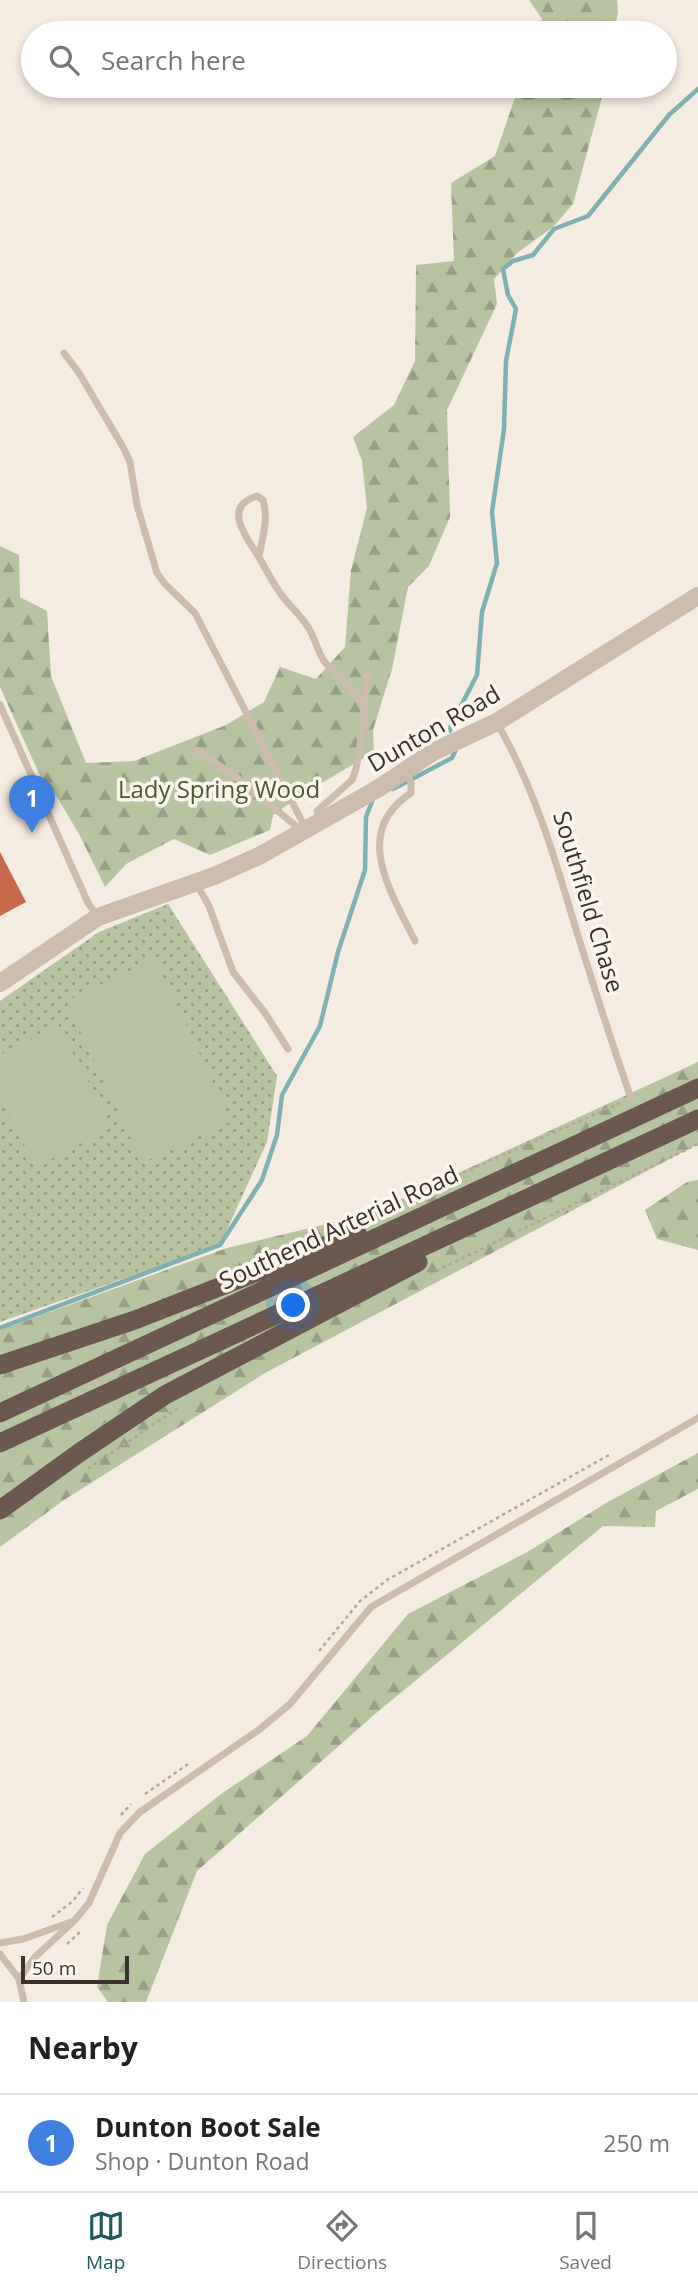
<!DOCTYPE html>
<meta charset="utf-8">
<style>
body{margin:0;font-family:"Open Sans",sans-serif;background:#f6f6f6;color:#222}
.scale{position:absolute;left:21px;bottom:18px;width:108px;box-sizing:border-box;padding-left:7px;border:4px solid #3b302b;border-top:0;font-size:19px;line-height:24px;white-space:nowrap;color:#3b302b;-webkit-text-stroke:5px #fbf5ee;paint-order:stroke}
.you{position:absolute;left:294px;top:1306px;width:24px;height:24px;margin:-18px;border:5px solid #fff;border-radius:50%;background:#1a73e8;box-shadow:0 0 0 10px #1a73e833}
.badge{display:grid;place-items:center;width:46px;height:46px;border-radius:50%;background:#1f5a5e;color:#fff;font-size:23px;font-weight:700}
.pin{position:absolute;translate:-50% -58px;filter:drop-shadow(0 2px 4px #0008)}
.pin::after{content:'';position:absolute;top:37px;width:24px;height:21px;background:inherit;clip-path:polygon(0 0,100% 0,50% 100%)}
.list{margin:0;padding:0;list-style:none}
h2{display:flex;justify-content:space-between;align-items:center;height:91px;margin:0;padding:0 28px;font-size:30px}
h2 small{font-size:23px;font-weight:400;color:#767676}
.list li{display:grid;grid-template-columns:46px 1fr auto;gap:21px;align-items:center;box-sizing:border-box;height:98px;padding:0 28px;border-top:2px solid #e0e0e0}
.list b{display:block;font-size:26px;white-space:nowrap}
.list p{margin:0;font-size:23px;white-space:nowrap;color:#767676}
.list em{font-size:23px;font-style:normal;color:#767676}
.icon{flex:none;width:38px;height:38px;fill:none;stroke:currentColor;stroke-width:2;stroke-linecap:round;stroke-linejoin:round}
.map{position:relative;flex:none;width:698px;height:2002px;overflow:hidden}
.search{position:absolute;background:#fff;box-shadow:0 4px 10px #0003;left:21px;right:21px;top:21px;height:77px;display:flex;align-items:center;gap:18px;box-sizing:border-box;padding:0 24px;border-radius:38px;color:#767676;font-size:26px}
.sheet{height:189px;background:#fff}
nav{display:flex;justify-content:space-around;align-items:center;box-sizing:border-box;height:98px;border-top:2px solid #e0e0e0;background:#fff;font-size:19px;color:#767676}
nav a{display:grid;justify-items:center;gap:4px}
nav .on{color:#1f5a5e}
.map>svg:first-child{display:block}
.grass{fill:url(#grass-dots)}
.forest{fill:url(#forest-firs)}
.garden{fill:#b8c4a0}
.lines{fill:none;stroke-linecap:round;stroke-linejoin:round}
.stream{stroke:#7fb0b2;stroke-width:4.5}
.building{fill:#c8694b}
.path{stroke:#b9a596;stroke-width:2.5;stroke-dasharray:3.5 3.5;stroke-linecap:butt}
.service{stroke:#cdbbac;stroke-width:7}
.tertiary{stroke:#cdbbac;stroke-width:18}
.trunk{stroke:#6c584f;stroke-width:19}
.labels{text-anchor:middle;stroke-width:7;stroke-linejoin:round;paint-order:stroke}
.street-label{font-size:24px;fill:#3b302b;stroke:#fbf5ee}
.park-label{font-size:24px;fill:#4a5a2e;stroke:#fbf5ee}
</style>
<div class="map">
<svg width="698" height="2002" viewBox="0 0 698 2002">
<defs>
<pattern id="grass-dots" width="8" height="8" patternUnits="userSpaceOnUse" patternTransform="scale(1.75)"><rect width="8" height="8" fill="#b8c4a0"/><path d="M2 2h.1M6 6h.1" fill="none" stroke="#97a083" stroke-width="1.8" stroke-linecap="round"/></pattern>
<pattern id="forest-firs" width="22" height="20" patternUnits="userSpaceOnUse" patternTransform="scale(1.75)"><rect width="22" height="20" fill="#b8c4a0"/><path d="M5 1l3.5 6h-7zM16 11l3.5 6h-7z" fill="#97a083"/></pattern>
</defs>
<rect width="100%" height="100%" fill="#f4ebe1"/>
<path class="grass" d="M168,904L277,1076L267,1142L220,1245L0,1322V1001L99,932Z"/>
<path class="forest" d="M529,0H617L618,12L614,33H537L542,19Z
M519,86H605L573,204L553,227L517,253L494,279L497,304L447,410L450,517L429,566L408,587L392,669L373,730L374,752L300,796L273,815L270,830L210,855L174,839L126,864L105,887L79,834L48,782L41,778L0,687V546L19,555L20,597L47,611L51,676L86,763L134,761L226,725L264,702L280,667L316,679L345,647L351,570L367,508L362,461L353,437L394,405L415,361L416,265L454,261L451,183L495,156Z
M698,1062V1144L265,1373L64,1500L0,1547V1330L227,1248L372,1213Z
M698,1180V1250L657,1239L645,1210L687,1182Z
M698,1453V1489L656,1511L655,1527L603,1526L375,1714L197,1871L146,2002H108L97,1987L107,1925L145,1854L221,1794L307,1736L408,1614L529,1551L606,1503Z"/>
<path class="garden" d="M155,959L231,1121L142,1163L66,1001Z
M58,1025L112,1127L36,1167L0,1098V1055Z"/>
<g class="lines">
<path class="stream" d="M450,731L451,725L477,675L482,612L497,563L492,512L504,429L506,361L516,309L508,295L503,269L513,261L533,255L554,229L588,216L669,115L698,89
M393,789L452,758L457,747
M0,1328L220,1245L262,1180L277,1135L282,1095L320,1026L338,952L365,870L366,817L373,799"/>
</g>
<path class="building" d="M0,852L26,902L0,916Z"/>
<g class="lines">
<path class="path" d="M361,1218L620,1103
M430,1274L698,1144
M88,1467L89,1468L178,1408
M319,1651L360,1601L387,1580L609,1455
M145,1794L188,1764
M121,1815L131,1804
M52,1917L73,1901L83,1888
M67,1944L80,1932"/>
<path class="service" d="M64,353L79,373L123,447L130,462L137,505L157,573L165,584L195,613L306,829
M259,557C262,537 269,521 263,500L257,496C221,507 247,537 258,556C267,570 273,585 284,598C292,608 301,616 308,627C315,637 317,651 324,661C337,679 363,693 365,716L356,769L352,780L317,811L321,820
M0,705L88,903L98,917
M364,708L367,673
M497,723C534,787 554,855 575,926C593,984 611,1041 631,1098
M196,750L235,776L301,830
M406,771L411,783V793C351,832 391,892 415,941
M196,883L209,906L233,972L265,1013L288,1049
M74,1921L89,1903L120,1833L140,1812L260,1729L290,1704L371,1607L698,1418
M0,1943L23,1939L74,1921L35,1957L19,1979
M0,1954L19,1979L24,2002"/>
<path class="tertiary" d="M0,983L98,917L214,876L261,855L379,788L433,752L497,722L698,596"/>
<path class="trunk" d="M0,1365L135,1320L357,1233
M0,1413L698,1088
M0,1443L698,1119
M0,1510L79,1453L165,1395L418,1262"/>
</g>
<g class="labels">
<g class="street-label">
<text transform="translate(434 729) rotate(-30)" y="8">Dunton Road</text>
<text transform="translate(588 902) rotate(73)" y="8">Southfield Chase</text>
<text transform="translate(339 1228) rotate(-25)" y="8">Southend Arterial Road</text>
</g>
<g class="park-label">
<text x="219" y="798">Lady Spring Wood</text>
</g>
</g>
</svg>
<div class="scale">50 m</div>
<div class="you"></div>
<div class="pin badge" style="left:32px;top:833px;background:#3f7fe0">1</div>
<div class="search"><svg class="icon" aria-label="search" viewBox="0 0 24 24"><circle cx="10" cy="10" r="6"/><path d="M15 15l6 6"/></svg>Search here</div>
</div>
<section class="sheet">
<h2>Nearby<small></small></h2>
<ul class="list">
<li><span class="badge" style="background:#3f7fe0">1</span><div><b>Dunton Boot Sale</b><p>Shop · Dunton Road</p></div><em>250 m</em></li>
</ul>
</section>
<nav>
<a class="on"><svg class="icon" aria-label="map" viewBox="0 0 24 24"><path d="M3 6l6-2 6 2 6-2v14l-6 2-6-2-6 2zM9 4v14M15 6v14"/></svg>Map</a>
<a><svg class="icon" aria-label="directions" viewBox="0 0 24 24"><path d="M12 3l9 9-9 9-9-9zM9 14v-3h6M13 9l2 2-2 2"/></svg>Directions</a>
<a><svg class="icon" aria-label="saved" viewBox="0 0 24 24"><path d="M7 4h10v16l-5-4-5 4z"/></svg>Saved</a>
</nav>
